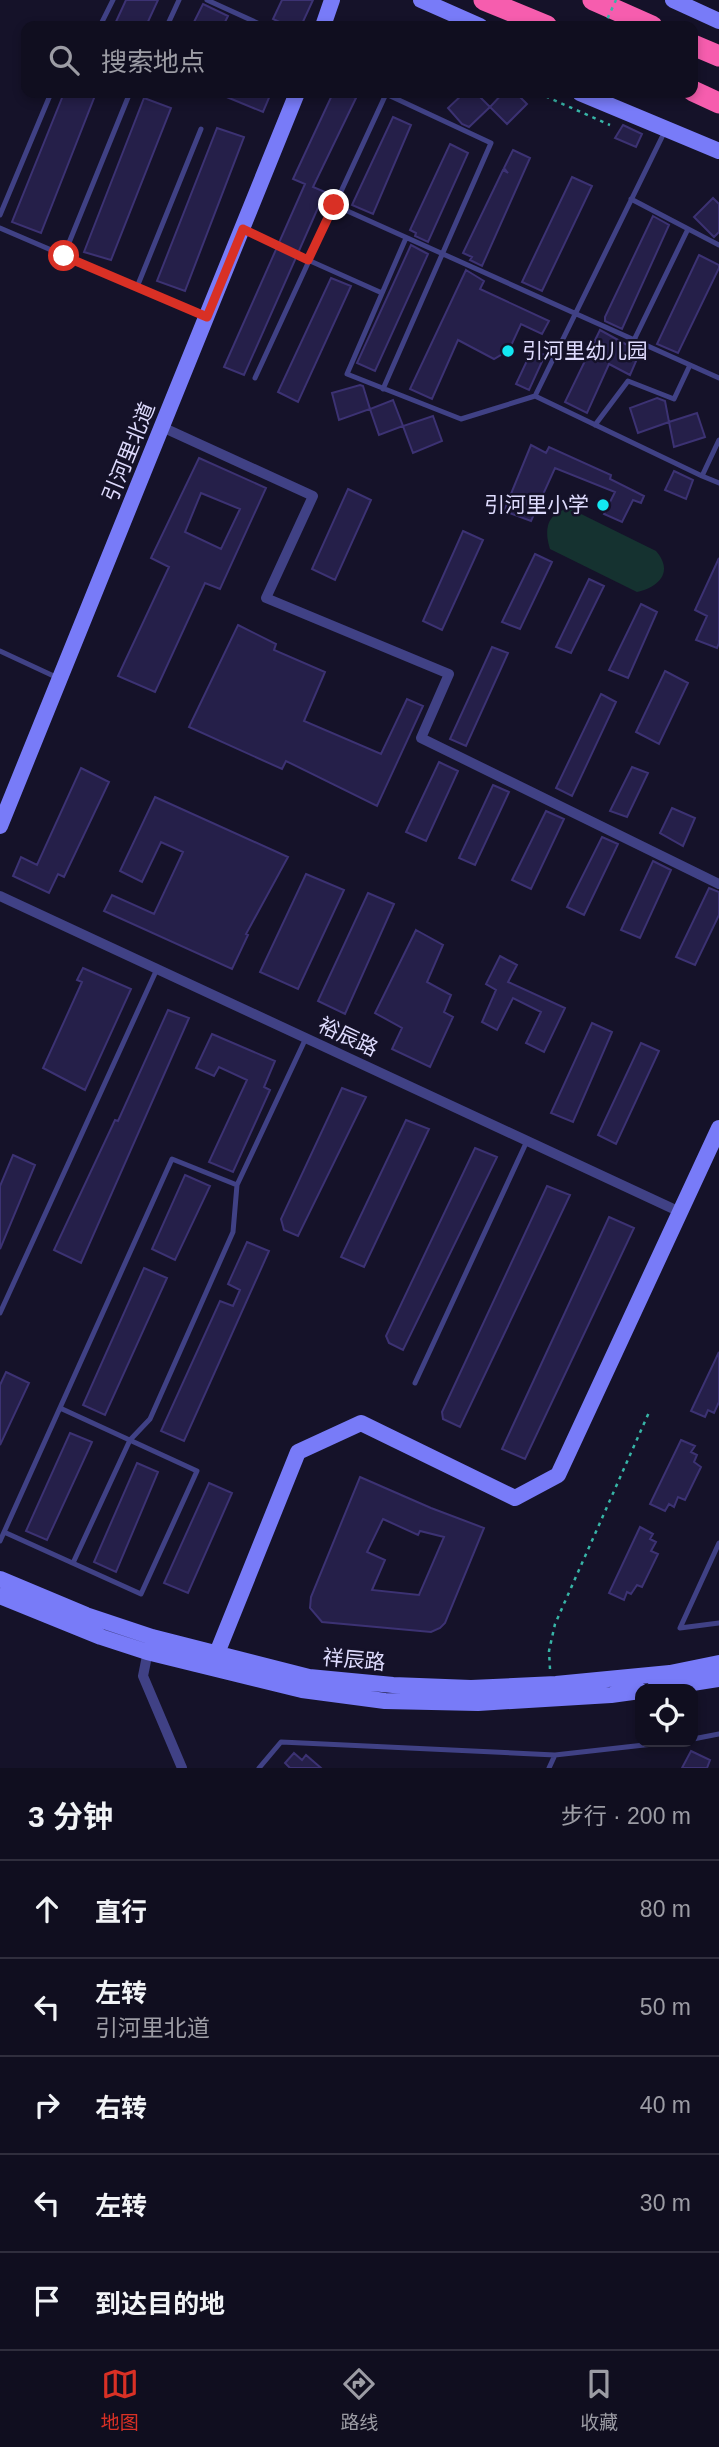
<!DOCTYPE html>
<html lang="zh">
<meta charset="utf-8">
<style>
body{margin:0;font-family:Arial,"Noto Sans SC",sans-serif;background:#1e1c2c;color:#f1f3f6}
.controls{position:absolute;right:21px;bottom:21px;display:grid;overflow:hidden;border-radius:14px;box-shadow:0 4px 10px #0003}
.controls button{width:63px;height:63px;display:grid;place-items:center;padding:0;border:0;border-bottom:2px solid #302e3d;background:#100e1f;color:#f1f3f6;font:35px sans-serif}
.stop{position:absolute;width:21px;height:21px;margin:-16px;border:5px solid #d93025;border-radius:50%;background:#fff}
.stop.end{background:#d93025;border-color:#fff;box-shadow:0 2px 7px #0008}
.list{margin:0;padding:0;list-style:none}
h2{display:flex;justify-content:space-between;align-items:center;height:91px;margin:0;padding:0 28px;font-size:30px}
h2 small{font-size:23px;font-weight:400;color:#9c9ca4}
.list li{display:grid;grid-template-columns:46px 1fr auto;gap:21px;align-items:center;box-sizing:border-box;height:98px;padding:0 28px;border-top:2px solid #302e3d}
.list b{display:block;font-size:26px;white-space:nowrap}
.list p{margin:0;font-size:23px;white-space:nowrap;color:#9c9ca4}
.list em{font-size:23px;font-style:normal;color:#9c9ca4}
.icon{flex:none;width:38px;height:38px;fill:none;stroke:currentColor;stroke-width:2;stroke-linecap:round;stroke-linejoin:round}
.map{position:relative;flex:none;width:719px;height:1768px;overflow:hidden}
.search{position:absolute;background:#100e1f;box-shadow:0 4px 10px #0003;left:21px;right:21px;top:21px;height:77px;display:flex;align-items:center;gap:18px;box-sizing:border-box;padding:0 24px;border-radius:14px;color:#9c9ca4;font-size:26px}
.sheet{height:581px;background:#100e1f}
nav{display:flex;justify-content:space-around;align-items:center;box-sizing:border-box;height:98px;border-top:2px solid #302e3d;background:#100e1f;font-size:19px;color:#9c9ca4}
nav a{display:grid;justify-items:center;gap:4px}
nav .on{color:#d93025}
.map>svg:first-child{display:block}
.green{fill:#153230}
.building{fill:#251f49;stroke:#3c3273;stroke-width:2;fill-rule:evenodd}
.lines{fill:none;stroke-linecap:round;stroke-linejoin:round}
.path{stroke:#37b5a7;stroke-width:2.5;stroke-dasharray:3.5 5;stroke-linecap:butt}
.lane{stroke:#404185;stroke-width:5}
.street{stroke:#404185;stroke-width:10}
.secondary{stroke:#787bf8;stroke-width:16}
.highway{stroke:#f65dae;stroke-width:21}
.path-bridge{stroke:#37b5a7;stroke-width:2.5;stroke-dasharray:3.5 5;stroke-linecap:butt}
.route{stroke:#d93025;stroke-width:9}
.poi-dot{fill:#13e7f2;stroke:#151229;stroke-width:2.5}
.labels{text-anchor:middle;stroke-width:5;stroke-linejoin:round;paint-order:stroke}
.poi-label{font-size:21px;fill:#dedbfd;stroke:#151229;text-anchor:start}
.street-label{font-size:21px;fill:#dedbfd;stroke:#151229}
</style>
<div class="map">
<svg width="719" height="1768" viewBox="0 0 719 1768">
<rect width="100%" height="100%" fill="#151229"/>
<path class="green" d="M563,510H573L656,551C674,572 659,587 637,592L550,549C545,533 545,517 563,510Z"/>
<path class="building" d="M126,0H158L146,26H114Z
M282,0H313L301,26H288L273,19Z
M203,4L228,16L223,26H192Z
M64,93H96L41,233L12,222Z
M217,93H271L263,112Z
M333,93H343L356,98L313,187L325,192L244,375L224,367L305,184L293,179Z
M464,93H476L490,107L469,127L462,124L448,108Z
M503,93H516L527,104L507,124L490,107Z
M144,98L171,108L111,260L84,252Z
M393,117L411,125L373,214L352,205Z
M623,125L642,134L636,147L615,138Z
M217,128L244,137L185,291L157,281Z
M450,144L468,153L428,242L415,236L416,233L410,230Z
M513,150L530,158L482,266L470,260L472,257L463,253L503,170L508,173L504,168Z
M572,177L592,186L542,291L522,282Z
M713,198L719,204V232L714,237L694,217Z
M653,216L669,225L622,329L605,321V317Z
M411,245L428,254L375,371L357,363Z
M699,255L719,265V268L678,353L657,344Z
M466,270L484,281L480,289L549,321L542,334L521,324L509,350L494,359L458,340L432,399L410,389Z
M331,278L351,286L298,402L278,392Z
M600,330L640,352L630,375L609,364L587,413L565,402Z
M532,350L545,355L529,390L516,384Z
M360,385L363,386L370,409L339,420L332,393Z
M657,398L665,401L669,422L638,433L630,408Z
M393,400L403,426L379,435L370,409Z
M697,413L705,437L674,447L669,422Z
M433,416L442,441L413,453L403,426Z
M531,445L546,453L549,447L611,475L610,479L644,496L641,503L633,500L622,522L604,514L615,492L555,468L531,521L504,511Z
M199,458L266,488L220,589L205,583L155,692L118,676L169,567L151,558ZM201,493L240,509L221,549L185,532Z
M674,471L693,480L686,499L665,490Z
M348,489L371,500L335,580L312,569Z
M463,531L483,540L442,630L423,621Z
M535,554L552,562L520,629L502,622Z
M719,558V643L717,648L696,640L707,616L695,610Z
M589,579L604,586L571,653L556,647Z
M641,604L657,612L628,678L609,670Z
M238,625L276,644L274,650L325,672L304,721L381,754L407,699L423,706L377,806L286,761L282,769L189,727Z
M492,647L508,653L466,746L450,739Z
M665,671L688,683L659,744L636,732Z
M601,694L616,702L572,796L556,788Z
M439,762L458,771L426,841L406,832Z
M632,767L648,773L627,817L610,811Z
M81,768L109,782L64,877L58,874L49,893L13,876L21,857L37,865Z
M493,785L509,792L475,865L459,858Z
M155,797L288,857L246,934L248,935L232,969L104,911L112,895L154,914L183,852L161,842L142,882L120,871Z
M672,808L695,818L683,846L660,833Z
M546,811L564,819L531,889L512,880Z
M602,837L618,844L584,915L567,907Z
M653,861L671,870L640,938L621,930Z
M306,874L344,890L298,989L260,972Z
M709,888L719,892V915L695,965L676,957Z
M368,893L394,904L345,1014L318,1001Z
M416,930L443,945L427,982L451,995L444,1012L453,1017L430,1067L392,1049L402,1028L375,1013Z
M500,956L517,965L508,982L565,1008L544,1052L526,1043L541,1012L513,998L497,1030L482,1022L496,990L486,984Z
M83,968L131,989L85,1090L43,1068L82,982L77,980Z
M168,1010L189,1018L81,1263L54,1250L115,1120L118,1121Z
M592,1023L612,1032L573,1122L551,1113Z
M212,1034L275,1061L264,1087L270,1090L233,1172L209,1162L247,1080L219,1067L214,1076L196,1068Z
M641,1043L659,1051L616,1144L598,1135Z
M342,1088L366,1097L298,1236L284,1230L281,1219Z
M406,1120L429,1129L364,1267L341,1257Z
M475,1148L497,1157L403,1350L389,1343L386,1336Z
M13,1155L35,1165L0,1249V1186Z
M185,1175L210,1186L175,1260L152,1249Z
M547,1186L570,1195L460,1427L443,1419L442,1412Z
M609,1217L634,1228L525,1459L502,1449Z
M247,1242L269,1251L184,1441L161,1431L220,1301L233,1306L240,1290L228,1284Z
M144,1268L167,1278L105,1415L83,1405Z
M719,1352V1402L714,1413L708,1410L705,1417L691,1411Z
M6,1372L29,1383L0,1445V1385Z
M70,1433L92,1442L47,1540L26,1531Z
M681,1440L695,1446L691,1452L697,1455L694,1462L701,1467L685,1500L678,1497L674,1507L669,1504L665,1511L650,1504Z
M137,1463L158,1472L116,1572L94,1562Z
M360,1477L431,1508L484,1528L445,1623L440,1628L431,1632L322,1622L310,1608L311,1597ZM383,1519L418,1535L420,1531L444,1537L419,1595L372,1590L385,1560L367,1552Z
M209,1483L232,1493L188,1593L164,1583Z
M640,1527L653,1534L650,1539L656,1542L651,1551L658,1554L642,1587L637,1585L631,1594L627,1592L624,1600L609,1593Z
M691,1751L710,1760L707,1768H682Z
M294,1753L302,1760L306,1755L321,1768H290L285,1763Z"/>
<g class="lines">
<path class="path" d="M538,93L610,125
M254,235L302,257
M550,1669L549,1651L555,1624L650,1410"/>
<path class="lane" d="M207,0L264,26
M100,26L113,0
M167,26L179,0
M631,199L719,245
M334,205L719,378
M0,215L51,93
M0,228L205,316
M406,238L347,374L461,419L535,396L702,476L719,440
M64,255L129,95
M308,260L382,293
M137,287L201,129
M634,340L688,229
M255,378L386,94L491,143L383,389
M535,396L665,131
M595,425L628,381L674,399L690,365
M702,476L719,483
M0,651L58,678
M0,1313L157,969
M415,1383L527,1141
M4,1532L141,1594L197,1471L60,1408
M0,1541L172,1159L237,1185L306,1038
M719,1543L680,1628L719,1623
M73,1563L130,1440L150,1419L233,1232L237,1185
M693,1739L719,1734
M259,1768L281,1742L555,1755
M549,1768L555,1755L671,1742"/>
<path class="street" d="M162,427L313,496L266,598L449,674L421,738L719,884
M0,896L680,1212
M149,1646L143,1676L182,1768"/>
<path class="secondary" d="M421,0L480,26
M673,0L719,21
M323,26L332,0
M580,93L719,151
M0,826L297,93
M0,1579L86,1615L152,1637L309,1677L393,1685L471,1688L556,1684L670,1673L719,1663
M0,1596L101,1637L147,1652L302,1690L385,1701L478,1703L611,1695L640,1691
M217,1653L298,1452L361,1423L515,1498L558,1475L719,1128
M654,1689L719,1679"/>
<path class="highway" d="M484,0L547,26
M593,0L652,26
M693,45L719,56
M693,91L719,103"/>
<path class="path-bridge" d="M604,26L616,0"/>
</g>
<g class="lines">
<path class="route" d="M64,256L207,317L243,229L308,260L334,205"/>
</g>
<g class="poi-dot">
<circle cx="508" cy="351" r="7"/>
<circle cx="603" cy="505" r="7"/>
</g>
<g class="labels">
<g class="poi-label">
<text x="522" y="358">引河里幼儿园</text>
<text x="589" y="512" text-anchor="end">引河里小学</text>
</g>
<g class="street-label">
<text transform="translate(129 452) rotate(-68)" y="7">引河里北道</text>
<text transform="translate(348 1037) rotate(25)" y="7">裕辰路</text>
<text transform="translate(354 1660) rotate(5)" y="7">祥辰路</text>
</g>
</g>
</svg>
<div class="controls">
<button><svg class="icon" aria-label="locate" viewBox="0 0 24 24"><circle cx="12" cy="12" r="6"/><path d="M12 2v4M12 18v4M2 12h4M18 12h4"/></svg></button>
</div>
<div class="stop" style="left:64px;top:256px"></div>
<div class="stop end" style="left:334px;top:205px"></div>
<div class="search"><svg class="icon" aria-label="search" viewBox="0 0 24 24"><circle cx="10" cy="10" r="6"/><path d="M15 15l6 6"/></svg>搜索地点</div>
</div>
<section class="sheet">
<h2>3 分钟<small>步行 · 200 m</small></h2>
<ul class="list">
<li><svg class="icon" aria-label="ahead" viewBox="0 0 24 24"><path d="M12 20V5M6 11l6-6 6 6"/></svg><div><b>直行</b></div><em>80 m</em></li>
<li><svg class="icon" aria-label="left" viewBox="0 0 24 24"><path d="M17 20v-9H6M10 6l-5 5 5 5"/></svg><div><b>左转</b><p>引河里北道</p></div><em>50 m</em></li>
<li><svg class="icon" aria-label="right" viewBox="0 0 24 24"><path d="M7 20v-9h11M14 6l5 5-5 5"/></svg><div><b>右转</b></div><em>40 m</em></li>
<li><svg class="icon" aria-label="left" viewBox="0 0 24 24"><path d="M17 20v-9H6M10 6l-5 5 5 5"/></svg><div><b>左转</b></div><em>30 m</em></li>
<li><svg class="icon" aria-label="arrive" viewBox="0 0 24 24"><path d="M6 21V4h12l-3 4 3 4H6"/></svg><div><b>到达目的地</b></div></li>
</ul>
</section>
<nav>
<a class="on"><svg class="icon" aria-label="map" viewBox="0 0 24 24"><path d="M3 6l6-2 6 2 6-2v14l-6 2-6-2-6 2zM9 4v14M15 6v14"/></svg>地图</a>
<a><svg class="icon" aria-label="directions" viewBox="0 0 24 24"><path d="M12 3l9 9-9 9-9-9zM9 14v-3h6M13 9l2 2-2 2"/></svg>路线</a>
<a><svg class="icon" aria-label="saved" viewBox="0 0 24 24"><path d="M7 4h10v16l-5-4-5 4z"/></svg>收藏</a>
</nav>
